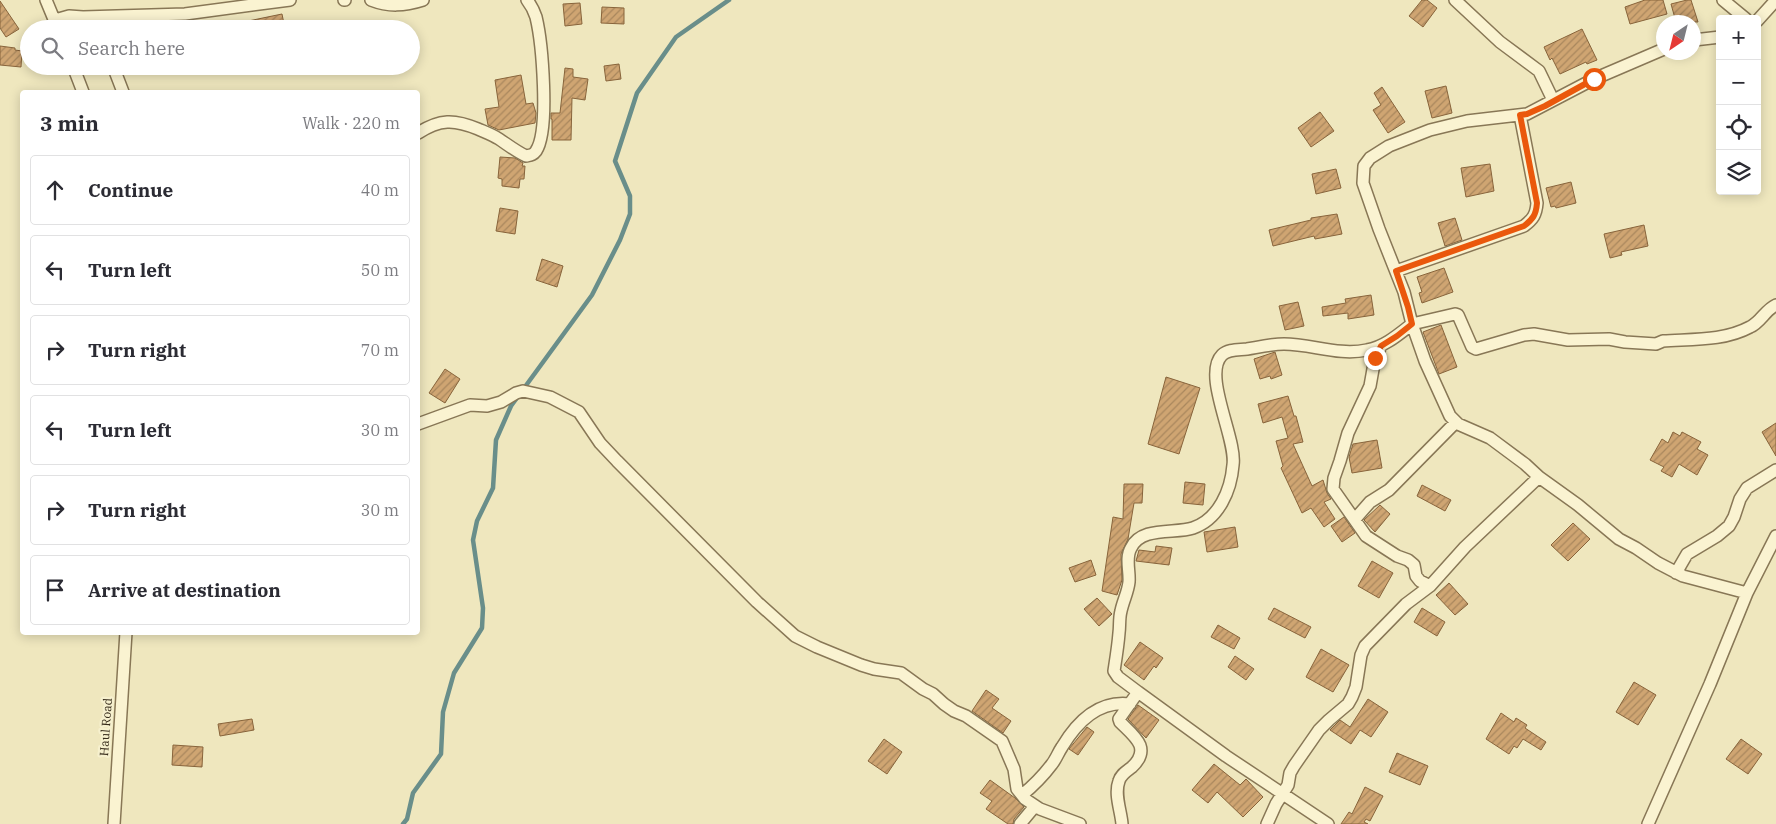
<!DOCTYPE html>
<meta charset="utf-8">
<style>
body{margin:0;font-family:"IBM Plex Serif",serif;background:#f2f2f3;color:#2b2b33}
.controls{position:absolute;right:15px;top:15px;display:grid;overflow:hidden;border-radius:5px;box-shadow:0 2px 12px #0003}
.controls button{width:45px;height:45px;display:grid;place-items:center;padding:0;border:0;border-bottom:1px solid #e1e1e2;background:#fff;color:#2b2b33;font:25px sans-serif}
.compass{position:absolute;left:1656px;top:15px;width:45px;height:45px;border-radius:50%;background:#fff;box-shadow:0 2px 12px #0003;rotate:215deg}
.stop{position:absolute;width:15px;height:15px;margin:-11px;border:4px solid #ea580c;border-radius:50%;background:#fff}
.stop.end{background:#ea580c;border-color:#fff;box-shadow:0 1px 5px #0008}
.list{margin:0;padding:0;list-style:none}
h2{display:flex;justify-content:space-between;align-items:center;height:65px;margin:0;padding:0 20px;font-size:21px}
h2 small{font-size:16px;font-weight:400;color:#7c7c81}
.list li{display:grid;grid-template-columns:32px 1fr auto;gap:15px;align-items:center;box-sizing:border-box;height:70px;margin:0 10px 10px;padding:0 10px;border:1px solid #e1e1e2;border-radius:5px}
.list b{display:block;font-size:19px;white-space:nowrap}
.list em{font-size:16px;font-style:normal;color:#7c7c81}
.icon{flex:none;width:28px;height:28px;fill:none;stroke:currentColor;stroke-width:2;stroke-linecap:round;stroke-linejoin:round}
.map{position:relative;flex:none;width:1776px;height:824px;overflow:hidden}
.search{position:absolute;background:#fff;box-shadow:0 2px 12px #0003;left:20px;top:20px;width:400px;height:55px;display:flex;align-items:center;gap:12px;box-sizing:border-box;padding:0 18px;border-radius:28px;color:#7c7c81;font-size:19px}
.panel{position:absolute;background:#fff;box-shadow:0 2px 12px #0003;left:20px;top:90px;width:400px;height:545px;border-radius:5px}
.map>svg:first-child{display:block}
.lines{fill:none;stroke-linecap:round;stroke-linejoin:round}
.stream{stroke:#698e8a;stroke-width:4.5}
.building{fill:url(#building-hatch);stroke:#88643b}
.street-casing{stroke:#887756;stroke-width:14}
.street{stroke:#faf3d1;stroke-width:11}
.route{stroke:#ea580c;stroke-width:6}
.labels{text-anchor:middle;stroke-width:4.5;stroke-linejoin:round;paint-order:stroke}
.street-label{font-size:12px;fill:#372c1b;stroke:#f6f0ce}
</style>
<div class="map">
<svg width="1776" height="824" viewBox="0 0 1776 824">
<defs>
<pattern id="building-hatch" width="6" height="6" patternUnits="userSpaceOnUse" patternTransform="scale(1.25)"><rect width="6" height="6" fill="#cfa572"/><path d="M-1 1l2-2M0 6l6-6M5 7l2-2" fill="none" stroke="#a9875d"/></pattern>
</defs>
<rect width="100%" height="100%" fill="#efe7be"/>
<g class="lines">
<path class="stream" d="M403,824L407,819L413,793L441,754L443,712L454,673L482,628L483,608L473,540L477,521L493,488L496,440L511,406L592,295L620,240L630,214V196L615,161L637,93L676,37L729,0"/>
</g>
<path class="building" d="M1422,0H1427L1437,8L1423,27L1409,16Z
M1645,0H1663L1667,14L1630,24L1625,7Z
M1687,0H1691L1698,22H1676L1671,4Z
M0,1L19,29L6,37L0,28Z
M580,3L582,24L565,26L563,4Z
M602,7L624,8V24L601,23Z
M282,14L285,29H235L234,24Z
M1582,29L1597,60L1587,64L1586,62L1560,74L1552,58L1550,60L1544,47Z
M0,46L15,48V50L22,51L21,67L0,65Z
M619,64L621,79L606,81L604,66Z
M565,68L573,69V77L588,79L585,100L572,98L571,140H552V119H551V113H560Z
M521,75L526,104L533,103L536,113L535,123L499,130L488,125L485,109L499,107L495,80Z
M1446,86L1452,113L1432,118L1425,91Z
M1382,87L1405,122L1388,133L1373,110L1381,105L1374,93Z
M1320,112L1334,131L1311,147L1298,128Z
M500,157L515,158L523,163L522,166H525L524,179H520L519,188L502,186V179L498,178Z
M1490,164L1494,191L1466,197L1461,168Z
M1336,169L1341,188L1316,194L1312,174Z
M1571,182L1576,203L1556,208L1555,206L1551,207L1546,188Z
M500,208L518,211L515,234L496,231Z
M1337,214L1342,234L1315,239L1314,236L1273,246L1269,230L1311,220V218Z
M1455,218L1462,240L1445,246L1438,223Z
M1644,225L1648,246L1621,252L1622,255L1610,258L1604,234Z
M542,259L563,266L557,287L536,280Z
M1444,268L1453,292L1422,303L1419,293L1422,292L1417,277Z
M1371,295L1374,315L1348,319V313L1323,316L1322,307L1346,303L1345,299Z
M1298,302L1304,326L1285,330L1279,306Z
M1441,325L1457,367L1439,374L1423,332Z
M1275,352L1282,375L1271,379L1270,376L1260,379L1254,359Z
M445,369L460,379L445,403L429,393Z
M1166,377L1200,388L1179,454L1148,444Z
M1288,396L1294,416H1296L1303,442L1293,444L1312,486L1323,480L1327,493L1331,499L1324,502L1335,519L1324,527L1311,508L1302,513L1281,468L1283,466L1276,441L1288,438L1282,417L1263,423L1258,404Z
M1776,423V456L1762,432Z
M1673,432L1680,436L1682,432L1701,442L1697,449L1708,455L1697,475L1679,464L1672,477L1661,471L1664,467L1650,460L1662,439L1668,443Z
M1377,440L1382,468L1352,473L1349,457L1353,444Z
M1185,482L1205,484L1203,505L1183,503Z
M1124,484H1143L1142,503H1134L1128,539L1121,554L1122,580L1117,595L1102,591L1113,517L1123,519Z
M1422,485L1451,500L1445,511L1417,496Z
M1380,505L1390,514L1375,532L1364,520Z
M1344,517L1355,533L1342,542L1331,526Z
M1573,523L1590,539L1568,561L1551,545Z
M1235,527L1238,547L1207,552L1204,532Z
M1156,546L1172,548L1169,565L1136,561L1139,550L1155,552Z
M1091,560L1096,575L1075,582L1069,568Z
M1372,561L1393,573L1379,598L1358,586Z
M1449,583L1468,604L1455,615L1436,595Z
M1097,598L1112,614L1099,626L1084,609Z
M1274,608L1311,627L1305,638L1268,619Z
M1422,608L1445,622L1437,636L1414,622Z
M1218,625L1240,638L1234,649L1211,637Z
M1140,642L1163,658L1156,668L1154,666L1144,680L1124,665Z
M1321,649L1349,665L1333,692L1306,677Z
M1235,656L1254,669L1246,680L1228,667Z
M1634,682L1656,695L1638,725L1616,712Z
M986,690L999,699L992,708L1011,721L1003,733L972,711Z
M1368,699L1388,712L1371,737L1360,730L1351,744L1330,730L1340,720L1350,727Z
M1138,705L1159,720L1146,738L1128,719Z
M1501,713L1514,722L1516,718L1527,725L1525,728L1546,742L1541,750L1523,739L1517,748L1514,746L1509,754L1486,739Z
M252,719L254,730L220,736L218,724Z
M1087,727L1094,732L1078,755L1069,749Z
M884,739L902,752L887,774L868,761Z
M1741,739L1762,754L1748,774L1726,759Z
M173,745L203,747L202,767L172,765Z
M1397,753L1428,766L1420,785L1389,772Z
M1214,764L1240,785L1246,779L1263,797L1243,817L1217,792L1208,803L1192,790Z
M990,780L1015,798L1024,807L1014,819L1013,824H1008L986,809L992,801L980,793Z
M1365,787L1383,796L1370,821L1366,819L1364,822L1368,824H1341L1349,812L1352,814Z"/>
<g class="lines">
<g class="street-casing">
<path id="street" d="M46,0L58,29
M344,0H345
M371,0C389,7 404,6 423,0
M1455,0L1500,42L1539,71L1553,100
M1723,0L1746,19
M55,20L69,16L83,17L185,14L290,0
M1757,21L1776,0
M1694,40L1720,37
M73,66L83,92
M113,66L123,92
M418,133C440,119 454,119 478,129C485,132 493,135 499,139C508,145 517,152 526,156C531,155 533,155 536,151C550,130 542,42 536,17C534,11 531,5 527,0
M1396,271L1524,226C1533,219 1536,215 1537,203L1520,115
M1381,346L1375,358L1370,386L1348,433L1340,461L1334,478L1333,489L1366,536L1397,556L1408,560L1414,565L1416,576L1420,581L1430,586
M418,424L470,405L487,406L501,402L516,393L523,391L550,397L579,412L600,443L617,461L757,602L795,636L817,647L861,665L874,669L901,673L923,689L933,694L944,704L954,711L966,716L1002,741L1014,769L1017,789L1025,799L1040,809L1080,824
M1539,477L1525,464L1490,438L1458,424L1450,416L1425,361L1412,324L1455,314L1458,315L1472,347L1476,349L1524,335L1534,334L1568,340L1609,339L1625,342L1656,344L1663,341C1693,339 1724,341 1750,327C1761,322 1765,310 1776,305
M1355,519L1370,502L1389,490L1456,422
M1676,573L1687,554L1717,536L1729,526L1734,517L1740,499L1747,488L1776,470
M1138,692L1118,677L1114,671C1116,658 1118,646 1119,633C1120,626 1119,618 1121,611C1123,601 1128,592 1129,582C1130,571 1125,558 1131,548C1141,526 1175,534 1193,528C1219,519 1231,490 1233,465C1237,439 1202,375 1222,355C1228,349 1239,350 1247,349C1259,347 1272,344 1284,344C1312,344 1338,356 1367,350C1384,347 1398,335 1412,324L1404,292L1379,229L1363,183L1364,166L1370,158L1389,146L1430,130L1467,121L1527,114L1594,79L1664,49
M1022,795C1033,786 1043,776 1052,764C1056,759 1058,753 1062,747C1077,722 1098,700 1130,704
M114,824L126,632
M1020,824L1035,806
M1122,824C1121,811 1114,794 1119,781C1121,774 1127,771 1132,767C1152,748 1134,736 1120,722L1119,719L1138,692L1226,756L1328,824
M1267,824L1276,804L1288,785L1290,773L1294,766L1319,730L1329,720L1348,704L1352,697L1356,687L1361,655L1365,646L1406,604L1430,586L1465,547L1539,477L1578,505L1619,539L1636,548L1658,563L1683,576L1747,593
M1648,824L1710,684L1747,593L1776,536"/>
</g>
<use href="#street" class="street"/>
</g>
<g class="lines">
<path class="route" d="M1375,358L1381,346L1397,336L1412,324L1408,307L1396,271L1524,226C1533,219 1536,215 1537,203L1520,115L1527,114L1545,106L1594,79"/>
</g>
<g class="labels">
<g class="street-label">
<text transform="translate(106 727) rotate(-86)" y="4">Haul Road</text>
</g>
</g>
</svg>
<div class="controls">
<button>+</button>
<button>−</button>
<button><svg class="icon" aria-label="locate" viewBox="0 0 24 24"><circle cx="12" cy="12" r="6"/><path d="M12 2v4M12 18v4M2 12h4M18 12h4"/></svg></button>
<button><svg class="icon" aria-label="layers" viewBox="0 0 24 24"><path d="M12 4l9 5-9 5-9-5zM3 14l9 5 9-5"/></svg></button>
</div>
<svg class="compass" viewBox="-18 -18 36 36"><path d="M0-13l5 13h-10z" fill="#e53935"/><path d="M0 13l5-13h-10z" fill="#7c7c81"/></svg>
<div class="stop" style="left:1594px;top:79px"></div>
<div class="stop end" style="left:1375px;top:358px"></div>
<div class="search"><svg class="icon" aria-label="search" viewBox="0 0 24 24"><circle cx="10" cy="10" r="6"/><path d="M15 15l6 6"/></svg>Search here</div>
<section class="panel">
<h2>3 min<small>Walk · 220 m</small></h2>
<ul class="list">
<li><svg class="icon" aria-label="ahead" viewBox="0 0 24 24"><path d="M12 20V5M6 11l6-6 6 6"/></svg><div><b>Continue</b></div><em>40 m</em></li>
<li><svg class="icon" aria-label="left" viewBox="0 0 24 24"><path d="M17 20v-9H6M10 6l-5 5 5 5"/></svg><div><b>Turn left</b></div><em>50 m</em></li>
<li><svg class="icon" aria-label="right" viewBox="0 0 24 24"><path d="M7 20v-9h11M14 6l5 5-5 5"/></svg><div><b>Turn right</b></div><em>70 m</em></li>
<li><svg class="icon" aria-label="left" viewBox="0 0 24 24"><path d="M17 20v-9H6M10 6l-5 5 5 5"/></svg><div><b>Turn left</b></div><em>30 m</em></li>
<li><svg class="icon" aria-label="right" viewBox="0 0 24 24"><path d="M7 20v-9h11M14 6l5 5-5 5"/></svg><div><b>Turn right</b></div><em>30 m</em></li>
<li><svg class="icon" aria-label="arrive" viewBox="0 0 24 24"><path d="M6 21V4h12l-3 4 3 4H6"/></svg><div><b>Arrive at destination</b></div></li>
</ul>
</section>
</div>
